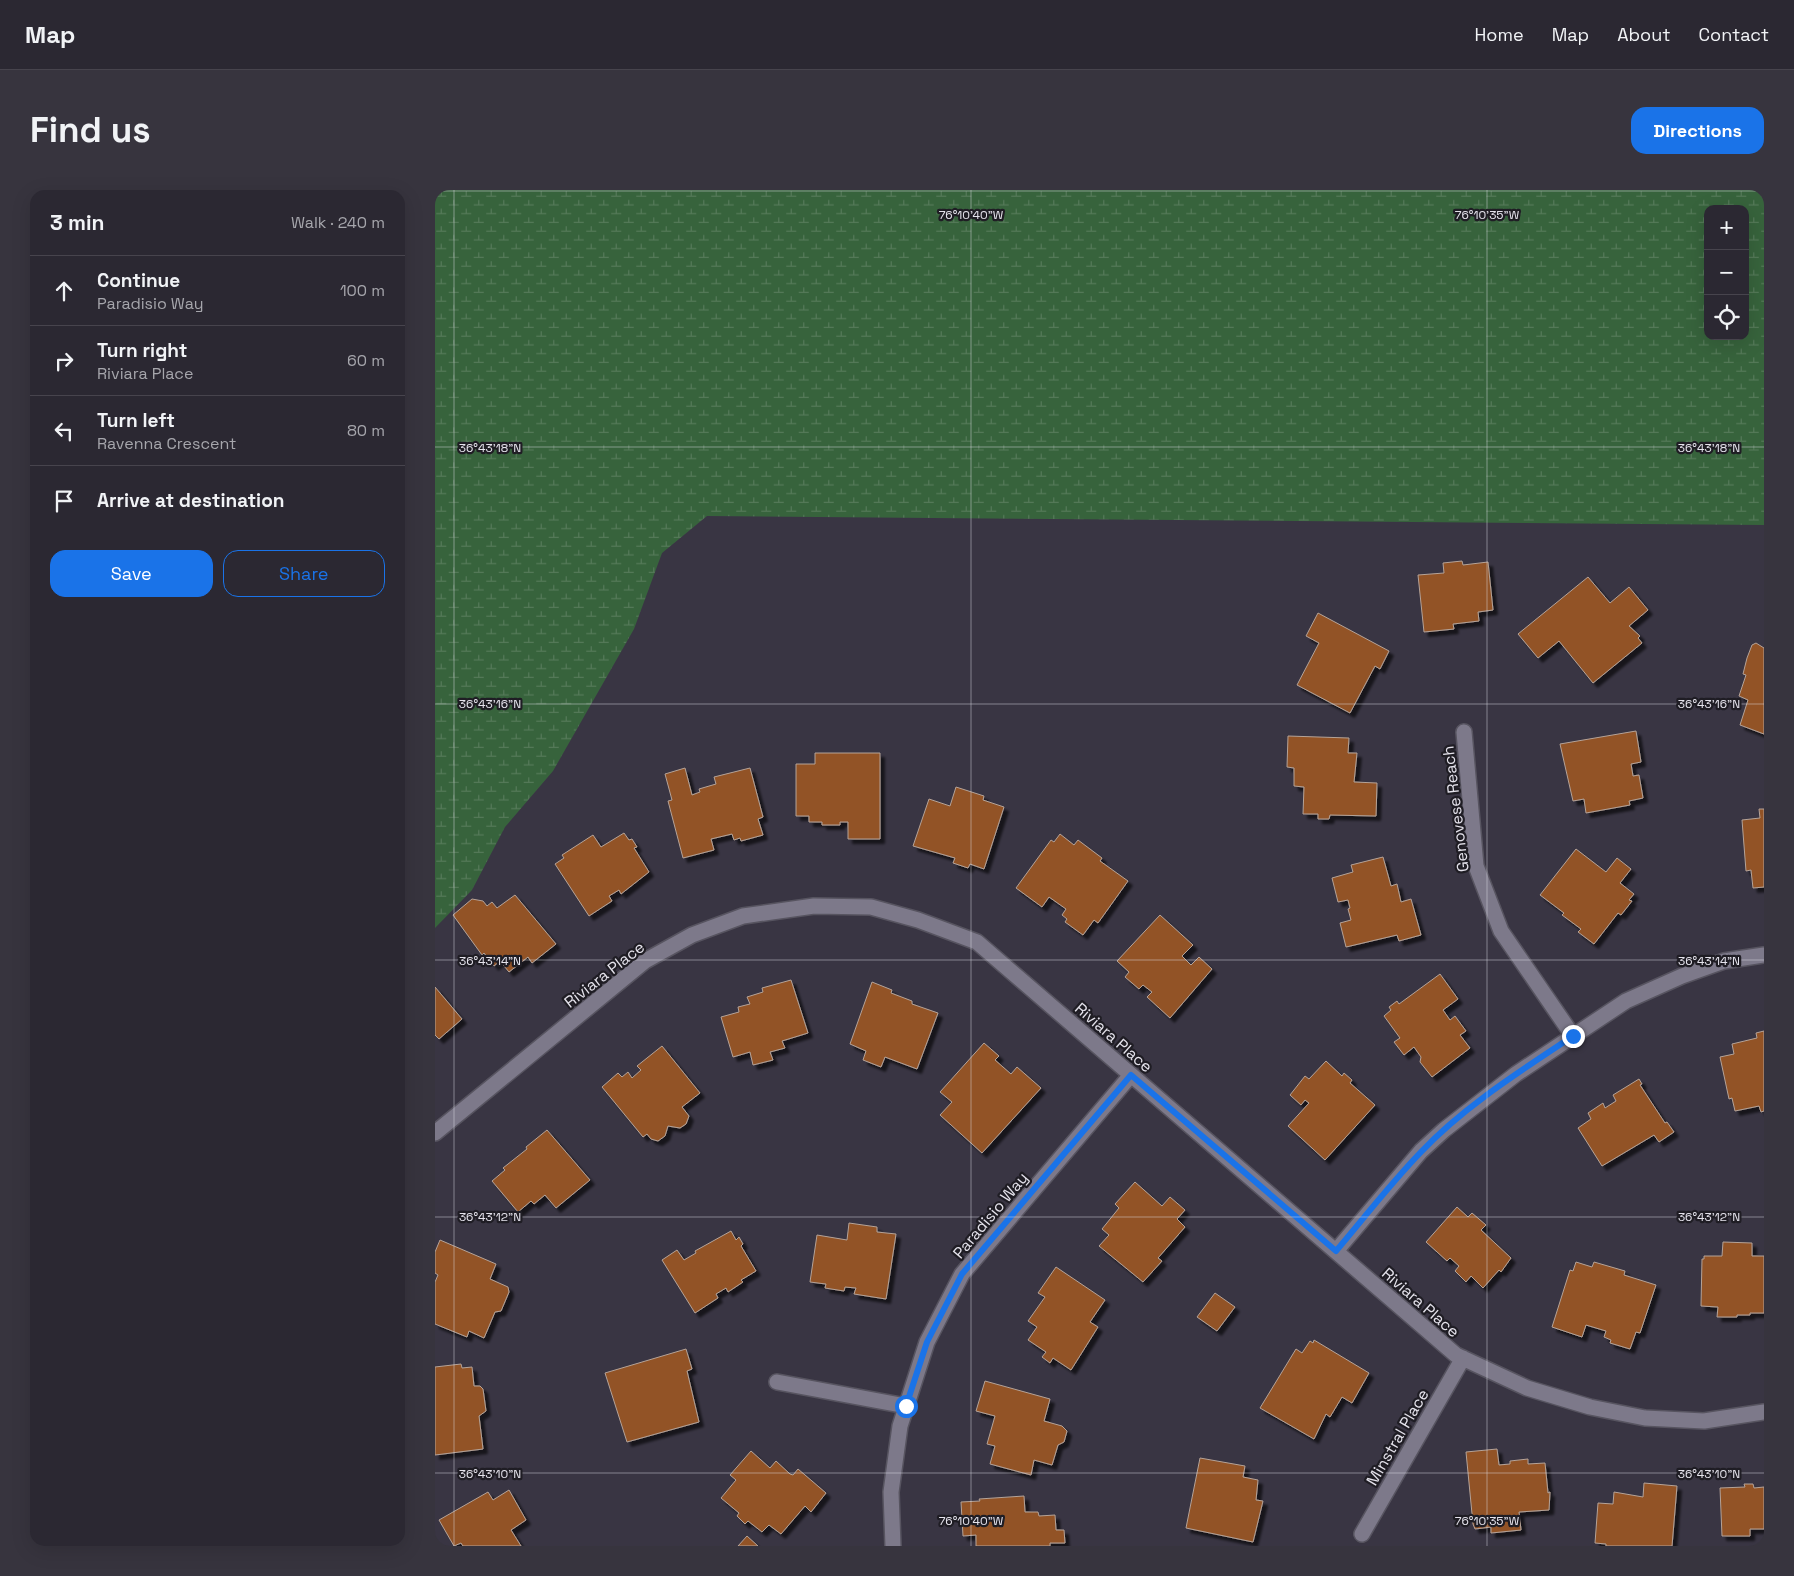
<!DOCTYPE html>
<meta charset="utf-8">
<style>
body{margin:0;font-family:"Space Grotesk",sans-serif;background:#37343e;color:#f1f3f6}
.controls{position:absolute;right:15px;top:15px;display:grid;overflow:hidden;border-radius:10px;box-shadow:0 5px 20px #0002}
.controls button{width:45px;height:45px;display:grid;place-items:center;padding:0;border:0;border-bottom:1px solid #47444d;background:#2b2832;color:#f1f3f6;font:25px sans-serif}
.stop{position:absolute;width:15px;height:15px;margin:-11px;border:4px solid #1a73e8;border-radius:50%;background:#fff}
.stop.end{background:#1a73e8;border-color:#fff;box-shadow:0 1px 5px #0008}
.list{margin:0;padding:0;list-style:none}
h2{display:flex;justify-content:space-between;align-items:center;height:65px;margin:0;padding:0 20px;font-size:21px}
h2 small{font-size:16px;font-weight:400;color:#a6a6ac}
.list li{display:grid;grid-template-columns:32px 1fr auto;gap:15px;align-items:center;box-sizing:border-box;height:70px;padding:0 20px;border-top:1px solid #47444d}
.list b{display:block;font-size:19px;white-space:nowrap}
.list p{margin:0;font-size:16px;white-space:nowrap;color:#a6a6ac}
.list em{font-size:16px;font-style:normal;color:#a6a6ac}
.actions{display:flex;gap:10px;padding:15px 20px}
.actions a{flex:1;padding:11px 0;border:1px solid #1a73e8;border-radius:15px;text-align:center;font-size:18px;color:#1a73e8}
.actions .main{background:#1a73e8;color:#fff}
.icon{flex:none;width:28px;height:28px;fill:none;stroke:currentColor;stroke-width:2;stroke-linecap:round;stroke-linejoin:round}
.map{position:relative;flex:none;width:1329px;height:1356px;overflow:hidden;border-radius:15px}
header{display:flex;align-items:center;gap:30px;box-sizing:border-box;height:70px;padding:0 25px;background:#2b2832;border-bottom:1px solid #47444d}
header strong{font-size:24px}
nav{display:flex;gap:28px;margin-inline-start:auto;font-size:18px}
.intro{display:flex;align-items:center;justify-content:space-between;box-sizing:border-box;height:120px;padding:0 30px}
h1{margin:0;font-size:35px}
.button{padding:12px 22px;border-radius:15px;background:#1a73e8;color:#fff;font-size:18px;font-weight:700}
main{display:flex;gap:30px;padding:0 30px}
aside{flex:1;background:#2b2832;border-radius:15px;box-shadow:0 5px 20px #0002}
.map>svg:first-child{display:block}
.wetland{fill:url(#wetland-marsh);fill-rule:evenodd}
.building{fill:#925326;stroke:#b5a398;filter:url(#shadow)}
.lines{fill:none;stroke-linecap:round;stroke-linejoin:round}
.street-casing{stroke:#575460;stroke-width:18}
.street{stroke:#7d798a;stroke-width:15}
.route{stroke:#1a73e8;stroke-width:6}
.ticks{fill:none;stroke:#e5e3ec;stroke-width:1;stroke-opacity:0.45}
.labels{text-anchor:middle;stroke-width:4.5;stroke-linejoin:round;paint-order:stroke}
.street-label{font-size:16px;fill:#e5e3ec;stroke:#1f1d24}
.ticks-label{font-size:12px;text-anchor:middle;fill:#e5e3ec;stroke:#1f1d24;stroke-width:4.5;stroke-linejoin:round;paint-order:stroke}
</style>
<header>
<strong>Map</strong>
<nav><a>Home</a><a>Map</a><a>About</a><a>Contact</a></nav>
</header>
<div class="intro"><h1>Find us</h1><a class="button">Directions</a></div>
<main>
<aside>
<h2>3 min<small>Walk · 240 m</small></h2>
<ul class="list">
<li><svg class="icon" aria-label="ahead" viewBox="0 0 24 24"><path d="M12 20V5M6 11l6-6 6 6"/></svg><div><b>Continue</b><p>Paradisio Way</p></div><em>100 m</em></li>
<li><svg class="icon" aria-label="right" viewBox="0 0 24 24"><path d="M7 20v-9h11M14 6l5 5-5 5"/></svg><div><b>Turn right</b><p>Riviara Place</p></div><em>60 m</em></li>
<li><svg class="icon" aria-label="left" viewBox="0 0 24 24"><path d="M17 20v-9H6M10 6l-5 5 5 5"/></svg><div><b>Turn left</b><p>Ravenna Crescent</p></div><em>80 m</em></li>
<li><svg class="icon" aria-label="arrive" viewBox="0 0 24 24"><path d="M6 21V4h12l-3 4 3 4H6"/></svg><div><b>Arrive at destination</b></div></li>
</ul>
<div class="actions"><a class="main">Save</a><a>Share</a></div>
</aside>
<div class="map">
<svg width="1329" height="1356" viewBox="0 0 1329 1356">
<defs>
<pattern id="wetland-marsh" width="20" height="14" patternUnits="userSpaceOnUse" patternTransform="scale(1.25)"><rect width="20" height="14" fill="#37633c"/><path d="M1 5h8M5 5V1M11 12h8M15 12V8" fill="none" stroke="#547958"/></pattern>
<filter id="shadow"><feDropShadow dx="4.5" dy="4.5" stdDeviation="1" flood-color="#0009"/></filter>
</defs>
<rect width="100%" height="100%" fill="#393543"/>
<path class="wetland" d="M0,0H1329V335L272,326L227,363L199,439L118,581L70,637L37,700L0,738ZM1273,19H1310V146H1273Z"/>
<path class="building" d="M1027,371L1028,375L1053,372L1058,420L1043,422L1044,431L1018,434L1019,439L989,442L983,385L1009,383L1008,373Z
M1153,387L1175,413L1194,397L1213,420L1194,436L1205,446L1203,448L1207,453L1158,493L1124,451L1103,468L1083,444Z
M883,423L954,461L945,479L940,476L915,523L862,495L884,453L871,446Z
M1321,453L1329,458V544L1305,535L1313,510L1304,506L1311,485L1308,484L1312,468L1317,455Z
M1201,541L1206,572L1196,574L1198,586L1204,585L1208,608L1194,611L1195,615L1151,623L1149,609L1138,611L1125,554Z
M853,546L914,548L913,563H922L919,592L942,593L941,626L895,625L894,629H883V624H868L869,597L859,596V578L852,577Z
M380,563H445V649H413V632H405V635H387V632H374V626H361V574H380Z
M250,578L257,605L265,602L264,599L281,594L279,587L315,578L328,627L323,629L328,645L306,651L305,648L299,650L297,644L276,649L279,660L248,668L233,611L237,610L230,584Z
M521,597L549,606L548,610L569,617L549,679L535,674L533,678L518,673L520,668L478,656L494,609L515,616Z
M1324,619H1329V697L1318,698L1316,680L1311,681L1307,630L1325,628Z
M189,643L194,650L197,649L202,657L199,658L214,682L186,704L184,700L174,706L177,711L154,726L120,674L129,668L127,665L158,645L166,657Z
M625,644L639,655L643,650L667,668L665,671L693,691L663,733L659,730L648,745L630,732L632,729L627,725L631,719L614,707L607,717L581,698L616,650L619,652Z
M1141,659L1171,682L1182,668L1196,679L1185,693L1199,704L1194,710L1197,711L1186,725L1183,723L1159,754L1143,742L1146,739L1127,725L1129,723L1105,705Z
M948,667L956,696L962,694L966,712L976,709L986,745L964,751L962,745L911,757L905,733L916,730L913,719L915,718L913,710L903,712L897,688L918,682L916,675Z
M80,705L121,754L97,773L93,767L74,782L65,771L59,776L49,763L47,765L18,725L37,709L48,711L52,716L57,712L62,718Z
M725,725L758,755L747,766L756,775L764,767L777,779L735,828L712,807L717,802L708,795L704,799L690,787L694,782L682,771Z
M1005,784L1023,809L1008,820L1015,830L1020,826L1031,841L1025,845L1035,858L997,887L985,872L986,867L979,857L969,865L959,852L965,848L949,826L956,820L954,817L962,811L964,814Z
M356,790L373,843L347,851L350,858L335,862L338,870L318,875L315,862L298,867L286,827L304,822L303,817L315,814L312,807L328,802L327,798Z
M437,792L457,800L456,803L477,811V814L503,823L482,879L450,867L446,877L428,870L431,861L415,854Z
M0,797L27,829L4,849L0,845Z
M1329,841V921L1326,922L1324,916L1300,921L1297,908L1294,909L1285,867L1299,864L1297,854L1322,848L1321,843Z
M549,853L564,866L560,870L576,884L582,877L606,898L547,963L505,925L517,912L505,902Z
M227,856L265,903L247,917L254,926L251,934L245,938L233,936L230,946L223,951L216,949L212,944L208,947L167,897L183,883L187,887L193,882L197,888L206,880L202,876Z
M891,871L907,886L909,883L917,890L915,893L940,915L890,970L853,936L874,913L870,910L866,915L855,905L870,886L874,889Z
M1204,889L1207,894L1205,895L1230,933L1232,932L1239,942L1224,952L1219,945L1167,976L1143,938L1156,929L1153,923L1168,913L1170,918L1181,911L1178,905Z
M112,940L155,990L121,1018L110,1005L99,1014L96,1011L83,1022L57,991L70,980L68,978L92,959L91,957Z
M700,992L727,1016L735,1007L750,1020L742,1029L750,1037L723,1068L727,1071L708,1092L664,1056L674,1045L667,1039L684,1018L680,1014Z
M1022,1017L1033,1027L1037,1023L1051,1035L1046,1040L1076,1068L1066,1082L1064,1080L1048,1098L1036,1086L1031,1092L1020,1081L1024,1076L1015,1068L1012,1071L991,1052Z
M414,1033L442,1037V1042L461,1044L451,1109L419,1104L421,1098L410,1097L409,1101L390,1098L391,1094L375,1092L382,1045L412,1050Z
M296,1041L301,1050L304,1047L308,1054L306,1056L321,1081L306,1090L308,1092L293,1102L291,1098L281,1104L283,1108L260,1123L227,1070L242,1060L249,1070L261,1063L260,1061Z
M5,1050L61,1074L55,1089L73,1097L74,1102L66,1121L60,1122L49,1148L34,1141L32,1147L0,1134V1092L3,1085L0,1083V1062Z
M1288,1052L1317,1053V1066H1329V1123H1315V1125H1302V1127H1282L1283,1117L1266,1116L1267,1069H1269V1066H1287Z
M1141,1072L1157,1077L1159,1072L1190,1081L1189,1085L1221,1095L1205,1143L1201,1142L1195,1159L1175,1153L1176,1150L1169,1147L1171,1141L1151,1135L1147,1147L1117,1137L1135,1080L1138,1081Z
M621,1077L670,1110L655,1132L663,1137L636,1180L618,1168L615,1173L607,1167L611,1162L593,1150L602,1137L593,1131L610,1107L603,1103Z
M780,1103L800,1117L782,1141L762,1127Z
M879,1150L934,1183L917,1213L907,1207L895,1227L891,1224L879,1249L825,1218L861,1159L867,1163L875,1151L878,1153Z
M251,1159L257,1179L252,1181L264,1232L192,1252L170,1183Z
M26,1174L27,1178L37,1177L39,1196H45L48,1199L51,1221L44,1226L48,1259L0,1265V1177Z
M550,1191L615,1209L609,1231L627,1236L632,1241L629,1252L623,1255L617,1275L599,1270L596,1285L555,1274L560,1256L552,1254L560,1226L541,1221Z
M1062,1259L1064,1275L1075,1274V1271L1093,1269V1274L1110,1273L1113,1303L1115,1302L1114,1320L1084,1322L1086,1340L1056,1343V1337L1040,1339L1038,1334L1031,1262Z
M316,1261L335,1278L341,1271L355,1284L358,1285L363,1279L391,1303L376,1322L370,1316L346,1344L334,1335L327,1342L313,1331L310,1334L302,1326L304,1323L286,1308L301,1290L295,1285Z
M765,1268L810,1276L808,1287L823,1290L821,1310L828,1311L818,1352L751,1338Z
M1209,1293L1242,1296L1237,1356H1171V1354L1160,1353L1163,1313L1178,1314L1179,1302L1208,1307Z
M1309,1294H1318L1319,1298L1329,1297V1339H1315V1346H1287L1285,1298L1310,1297Z
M74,1300L91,1330L76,1340L86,1356H28L26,1353L19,1356L4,1330L53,1302L58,1310Z
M589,1306L590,1322H603L604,1326L620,1325L621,1340H629L630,1353H615V1356H541V1345L528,1346L526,1312L545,1311L544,1309Z
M312,1346L323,1356H303Z"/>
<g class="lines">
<g class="street-casing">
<path id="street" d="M1029,542L1041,676L1066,741L1138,846
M0,943L210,771L257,745L308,726L379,716L436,717L483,730L542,752L1021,1165L1092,1198L1155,1217L1210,1228L1269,1231L1329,1222
M901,1061L986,961L1009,940L1081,884L1191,811L1247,786L1289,771L1329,765
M342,1192L471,1216
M927,1344L1028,1168
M458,1356L456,1302L465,1236L492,1152L527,1084L696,885"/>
</g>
<use href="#street" class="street"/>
</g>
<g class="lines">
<path class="route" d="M471,1216L492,1152L527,1084L696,885L901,1061C929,1028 956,993 986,962C1028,917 1087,880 1138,846"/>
</g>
<path class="ticks" d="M19,0V1356M536,0V1356M1052,0V1356M0,1H1329M0,257H1329M0,514H1329M0,770H1329M0,1027H1329M0,1283H1329"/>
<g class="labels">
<g class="street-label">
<text transform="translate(1020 619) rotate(-97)" y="6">Genovese Reach</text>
<text transform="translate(169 784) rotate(-38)" y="6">Riviara Place</text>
<text transform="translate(679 847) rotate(41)" y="6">Riviara Place</text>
<text transform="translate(555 1025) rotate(-50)" y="6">Paradisio Way</text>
<text transform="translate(986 1112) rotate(41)" y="6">Riviara Place</text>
<text transform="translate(962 1247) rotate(-60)" y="6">Minstral Place</text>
</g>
</g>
<g class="ticks-label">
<text x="536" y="29">76°10'40"W</text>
<text x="1052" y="29">76°10'35"W</text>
<text x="55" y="262">36°43'18"N</text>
<text x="1274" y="262">36°43'18"N</text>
<text x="55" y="518">36°43'16"N</text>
<text x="1274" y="518">36°43'16"N</text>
<text x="55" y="775">36°43'14"N</text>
<text x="1274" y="775">36°43'14"N</text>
<text x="55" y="1031">36°43'12"N</text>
<text x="1274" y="1031">36°43'12"N</text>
<text x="55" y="1288">36°43'10"N</text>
<text x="1274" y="1288">36°43'10"N</text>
<text x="536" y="1335">76°10'40"W</text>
<text x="1052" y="1335">76°10'35"W</text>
</g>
</svg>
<div class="controls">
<button>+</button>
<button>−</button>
<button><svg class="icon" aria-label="locate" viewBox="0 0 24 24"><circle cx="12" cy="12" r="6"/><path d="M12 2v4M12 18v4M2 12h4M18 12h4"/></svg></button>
</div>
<div class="stop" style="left:471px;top:1216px"></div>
<div class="stop end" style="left:1138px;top:846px"></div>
</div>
</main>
